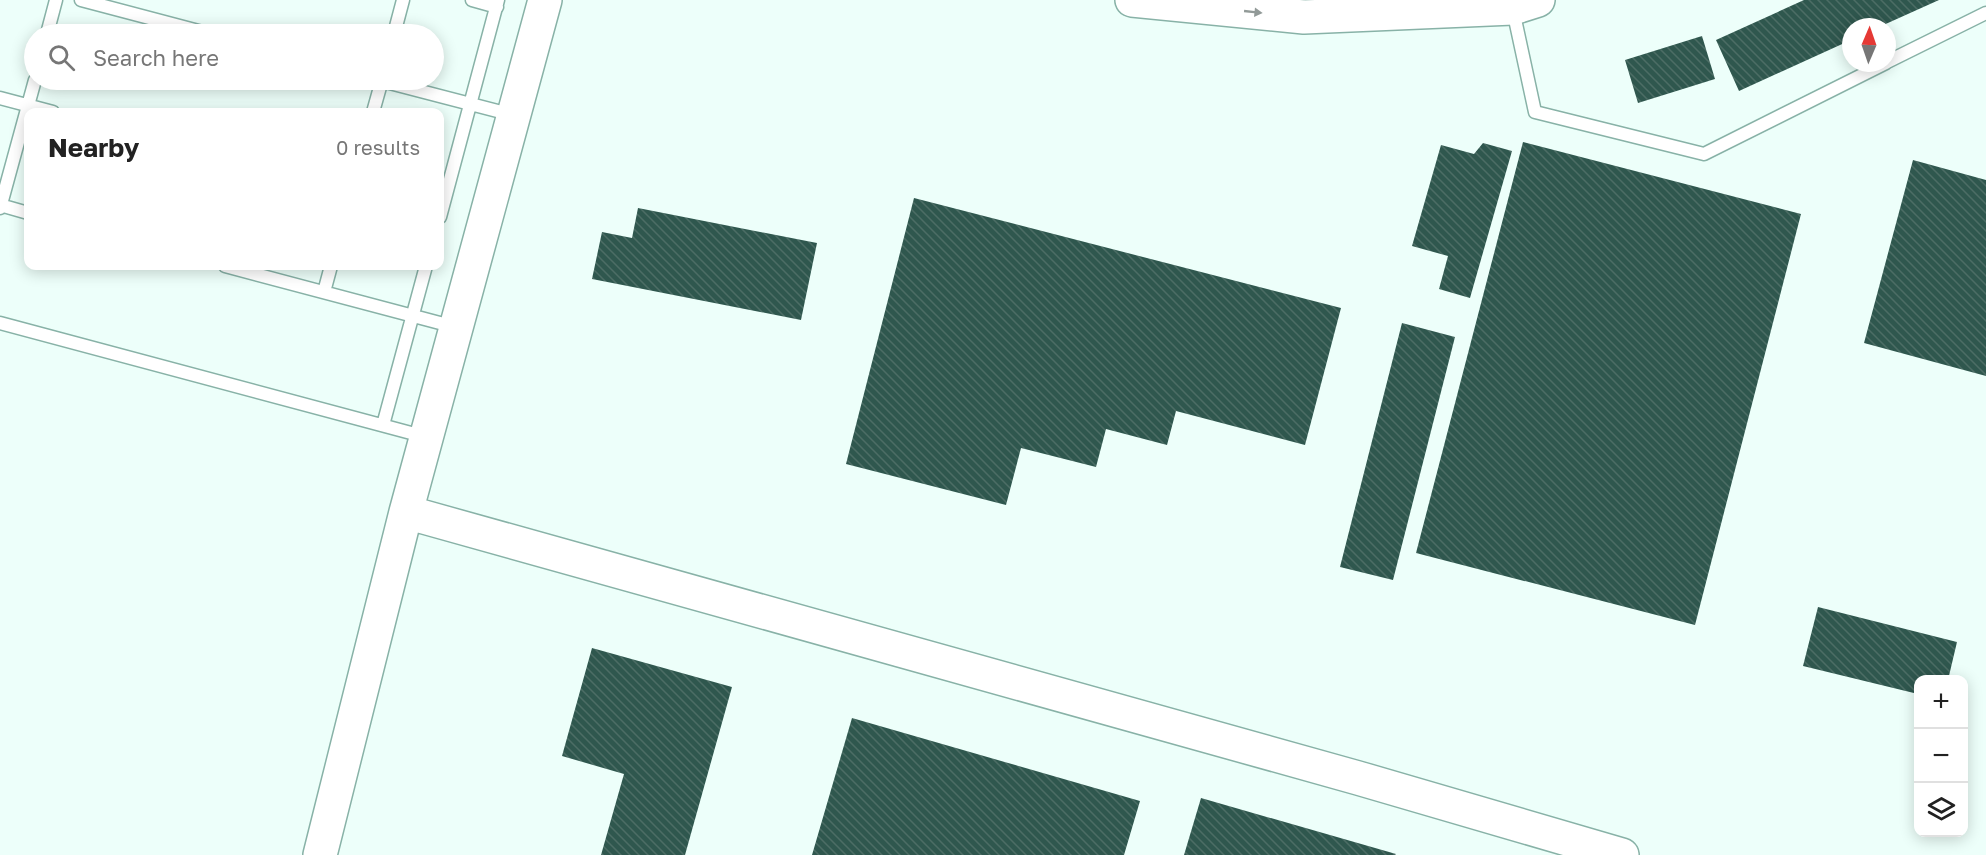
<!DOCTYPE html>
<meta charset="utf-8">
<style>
body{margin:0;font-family:"Golos Text",sans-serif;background:#f6f6f6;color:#222}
.controls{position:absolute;right:18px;bottom:18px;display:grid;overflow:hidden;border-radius:12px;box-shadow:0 3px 15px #0003}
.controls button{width:54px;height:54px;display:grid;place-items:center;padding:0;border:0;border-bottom:2px solid #e0e0e0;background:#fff;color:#222;font:30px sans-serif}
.compass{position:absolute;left:1842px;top:18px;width:54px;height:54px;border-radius:50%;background:#fff;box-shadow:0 3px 15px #0003;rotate:2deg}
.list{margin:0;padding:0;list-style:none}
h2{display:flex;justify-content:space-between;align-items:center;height:78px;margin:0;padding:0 24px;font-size:26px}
h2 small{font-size:20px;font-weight:400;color:#767676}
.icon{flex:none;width:33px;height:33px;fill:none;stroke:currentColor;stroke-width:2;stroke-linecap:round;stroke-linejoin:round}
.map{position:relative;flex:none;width:1986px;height:855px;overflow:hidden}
.search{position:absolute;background:#fff;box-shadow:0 3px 15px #0003;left:24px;top:24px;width:420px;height:66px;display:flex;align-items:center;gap:15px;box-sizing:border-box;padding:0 21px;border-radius:33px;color:#767676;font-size:22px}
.panel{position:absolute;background:#fff;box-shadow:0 3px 15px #0003;left:24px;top:108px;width:420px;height:162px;border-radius:12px}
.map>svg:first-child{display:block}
.building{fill:url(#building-back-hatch)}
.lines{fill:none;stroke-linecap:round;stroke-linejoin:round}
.lane-casing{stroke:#88b2a7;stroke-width:15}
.secondary-casing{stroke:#88b2a7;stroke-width:36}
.highway-casing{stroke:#88b2a7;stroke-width:36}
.lane{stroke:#fff;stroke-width:12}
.secondary{stroke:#fff;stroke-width:33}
.highway{stroke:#fff;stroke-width:33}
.oneway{fill:#929a98}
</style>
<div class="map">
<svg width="1986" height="855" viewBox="0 0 1986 855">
<defs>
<pattern id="building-back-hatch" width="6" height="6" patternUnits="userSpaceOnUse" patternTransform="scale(1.5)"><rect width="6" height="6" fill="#2f574e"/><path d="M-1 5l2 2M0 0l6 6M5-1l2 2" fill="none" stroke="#4c6d65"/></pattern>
</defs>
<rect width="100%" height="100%" fill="#edfffa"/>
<path class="building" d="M1804,0H1939L1879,27H1851V40L1739,91L1716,40Z
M1702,36L1715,79L1638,103L1625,60Z
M1523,142L1801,214L1695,625L1416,553Z
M1483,143L1512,151L1470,298L1439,289L1448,256L1412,246L1441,145L1474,154Z
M1913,160L1986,180V376L1864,343Z
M914,198L1341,308L1305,445L1176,411L1167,445L1106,429L1096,467L1021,448L1006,505L846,464Z
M638,208L817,243L801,320L592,279L602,232L632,238Z
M1402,323L1455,337L1393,580L1340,567Z
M1818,607L1957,642L1948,680H1918V694L1803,666Z
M592,648L732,687L685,855H601L624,774L562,756Z
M852,718L1140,801L1124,855H812Z
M1201,798L1396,854L1395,855H1184Z"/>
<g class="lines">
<g class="lane-casing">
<path id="lane" d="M81,0L210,34
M472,0L497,7
M1513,10L1535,112L1704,154L1886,63
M47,34L56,0
M394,34L403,0
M1887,62L1986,13
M378,80L513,115
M0,98L53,112
M373,112L382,80
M0,205L28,213
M0,208L35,80
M440,217L498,0
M225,266L455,327
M324,292L331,266
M0,323L426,437
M383,425L426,266"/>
</g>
<g class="secondary-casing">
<path id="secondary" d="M406,512L1358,778L1622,855
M320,855L406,512L545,0"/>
</g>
<g class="highway-casing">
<path id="highway" d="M1132,0L1304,17L1513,8L1538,0"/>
</g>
<use href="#lane" class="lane"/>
<use href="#secondary" class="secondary"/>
<use href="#highway" class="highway"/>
</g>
<defs><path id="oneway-solid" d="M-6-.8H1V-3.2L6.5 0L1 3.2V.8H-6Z" transform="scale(1.5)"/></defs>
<use class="oneway" href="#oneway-solid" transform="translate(1253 12) rotate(6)"/>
</svg>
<div class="controls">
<button>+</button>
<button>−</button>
<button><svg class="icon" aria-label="layers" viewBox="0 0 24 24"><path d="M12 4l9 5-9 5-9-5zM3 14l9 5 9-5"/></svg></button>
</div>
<svg class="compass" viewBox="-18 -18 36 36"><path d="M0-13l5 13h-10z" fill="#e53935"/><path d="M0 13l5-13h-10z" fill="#767676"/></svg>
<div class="search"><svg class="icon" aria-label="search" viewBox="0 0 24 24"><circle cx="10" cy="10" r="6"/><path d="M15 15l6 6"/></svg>Search here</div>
<section class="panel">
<h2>Nearby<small>0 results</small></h2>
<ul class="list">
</ul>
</section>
</div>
